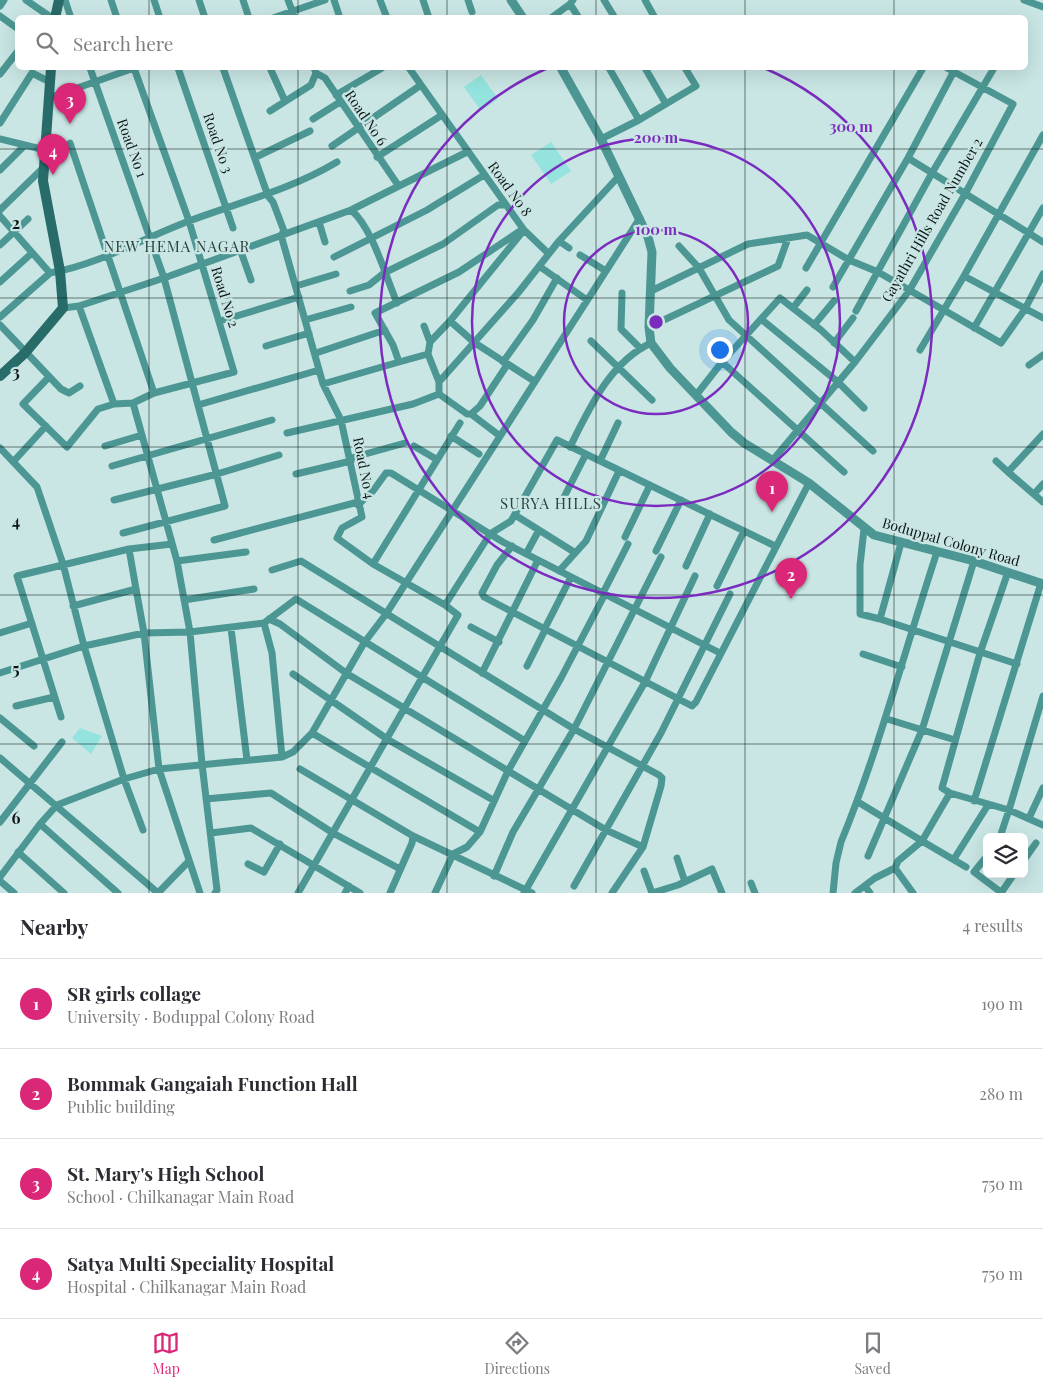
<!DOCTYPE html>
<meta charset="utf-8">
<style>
body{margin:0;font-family:"Playfair Display",serif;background:#f7f7f7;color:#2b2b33}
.controls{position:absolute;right:15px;bottom:15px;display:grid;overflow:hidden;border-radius:8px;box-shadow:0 5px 20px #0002}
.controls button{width:45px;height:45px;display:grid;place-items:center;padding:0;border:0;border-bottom:1px solid #e1e1e2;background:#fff;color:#2b2b33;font:25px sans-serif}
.you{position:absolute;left:719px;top:349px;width:18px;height:18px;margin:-12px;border:4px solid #fff;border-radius:50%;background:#1a73e8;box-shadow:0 0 0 8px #1a73e833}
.badge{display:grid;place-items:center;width:32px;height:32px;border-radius:50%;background:#db2777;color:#fff;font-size:16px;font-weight:700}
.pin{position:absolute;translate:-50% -41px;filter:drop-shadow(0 1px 2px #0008)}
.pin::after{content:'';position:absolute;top:26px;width:18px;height:15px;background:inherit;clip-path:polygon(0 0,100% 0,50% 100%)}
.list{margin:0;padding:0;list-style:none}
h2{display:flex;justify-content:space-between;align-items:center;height:65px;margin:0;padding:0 20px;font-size:21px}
h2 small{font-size:16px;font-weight:400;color:#7c7c81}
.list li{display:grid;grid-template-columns:32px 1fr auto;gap:15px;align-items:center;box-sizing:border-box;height:90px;padding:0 20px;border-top:1px solid #e1e1e2}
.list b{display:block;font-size:19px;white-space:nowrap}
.list p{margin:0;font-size:16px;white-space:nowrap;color:#7c7c81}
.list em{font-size:16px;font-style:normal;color:#7c7c81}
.icon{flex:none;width:28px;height:28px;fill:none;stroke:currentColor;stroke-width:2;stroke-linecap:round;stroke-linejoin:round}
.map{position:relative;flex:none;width:1043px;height:893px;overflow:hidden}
.search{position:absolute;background:#fff;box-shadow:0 5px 20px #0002;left:15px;right:15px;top:15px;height:55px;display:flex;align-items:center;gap:12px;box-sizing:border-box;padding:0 18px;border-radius:8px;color:#7c7c81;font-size:19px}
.sheet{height:425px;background:#fff}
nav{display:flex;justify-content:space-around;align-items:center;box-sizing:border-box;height:70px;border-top:1px solid #e1e1e2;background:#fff;font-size:14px;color:#7c7c81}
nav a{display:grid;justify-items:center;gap:2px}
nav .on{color:#db2777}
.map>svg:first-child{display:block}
.green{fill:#94e3de}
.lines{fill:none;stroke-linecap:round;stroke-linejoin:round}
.minor{stroke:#4c9793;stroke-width:7}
.tertiary{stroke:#4c9793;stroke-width:9}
.secondary{stroke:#286c69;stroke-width:10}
.grid{fill:none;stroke:#0c1616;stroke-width:1;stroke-opacity:0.55}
.ring{fill:none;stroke:#7b2cbf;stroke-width:2.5}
.labels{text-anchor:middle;stroke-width:4.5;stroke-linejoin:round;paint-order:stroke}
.street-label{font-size:14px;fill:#0c1616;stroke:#c9e6e4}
.neighbourhood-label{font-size:15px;letter-spacing:1px;fill:#294240;stroke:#c9e6e4}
.grid-label{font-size:16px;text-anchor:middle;font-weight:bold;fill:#0c1616;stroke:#c9e6e4;stroke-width:4.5;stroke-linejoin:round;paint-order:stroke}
.centre{fill:#7b2cbf;stroke:#c9e6e4;stroke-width:2.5}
.ring-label{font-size:15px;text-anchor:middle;font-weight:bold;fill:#7b2cbf;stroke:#c9e6e4;stroke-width:4.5;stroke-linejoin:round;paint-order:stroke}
</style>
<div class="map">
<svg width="1043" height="893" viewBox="0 0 1043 893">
<rect width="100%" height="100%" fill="#c9e6e4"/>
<path class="green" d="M481,75L498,99L481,111L464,87Z
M551,142L571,171L551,184L531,155Z
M80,728L102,736L91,754L72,738Z"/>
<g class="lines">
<path class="minor" d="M26,0L52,18
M65,0L71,18
M111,0L117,18
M154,0L160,18
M199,0L205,18
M243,0L249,18
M288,0L295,18
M334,0L340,18
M380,0L387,18
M423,0L429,18
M468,0L472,12
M573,0L570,4L579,18
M604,0L615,18
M645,0L655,18
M1024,0L1043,7
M0,6L4,0
M0,16L18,29
M273,18L325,0
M551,18L570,4
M178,68L233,228
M223,68L268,196L273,202L284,231L281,235L323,384L341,420L362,517L342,528L337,538L373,564L445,605L458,615L298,893
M270,68L285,101
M314,68L316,73L325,78L398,185
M409,68L524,230L450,321L430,342
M609,68L639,120
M645,68L666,104
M0,74L18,51
M336,95L382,68
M49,98L134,68
M270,111L311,85L316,73
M313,119L340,102
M0,123L32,73L50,82
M1043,135L964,276L1043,318
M0,139L45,150
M601,139L639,120L696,86L685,68
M70,143L154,393
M332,146L421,85
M256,157L310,131
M377,157L442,115
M908,158L1043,242
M0,170L24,146
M0,210L43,168
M351,210C372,227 386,277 397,303
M0,216L50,273C97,265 144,238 189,221C240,202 290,190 337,162
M319,222L325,242
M524,230L548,253
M559,241L569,248
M0,245L28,219
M679,246L699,268L729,320L873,451
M240,249L251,280
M580,255L606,271
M334,257L427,210L484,175
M539,266L587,300
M806,268L923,68
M0,282L32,253
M296,286L336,274
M833,287L908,158L954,71
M350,291L369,285L384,273L443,244L498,205H505
M651,291L748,244L807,235L849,260L878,272L1001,343L1025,309L1043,274
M622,293L621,329L640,348
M79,306L114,404
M63,308L79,306L164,278L90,68
M793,308L807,290
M856,311L932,173L994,68
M0,317L50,273
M761,319L838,382L864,408
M305,320L351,307
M220,321L299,297
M450,321L475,343L534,381
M0,325L61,389L69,393L80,386
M814,325L834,301
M424,326L430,342L428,354L439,382V394L467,414H471L500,436
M649,327L778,266L788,238
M974,328L1043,208
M591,341L652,400
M834,343L853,318
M266,346L309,333
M920,350L964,276
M316,353L385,330
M428,354L399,362L393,345L375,313L459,272L523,229
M503,362L533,320L557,278
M722,362L844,472
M1029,365L1043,355
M49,377L23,404L67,447L98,409L114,404L133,403L154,393L234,372L189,221L134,68
M439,382L518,293L559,241L619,176
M323,384L399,362
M697,394L722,362L780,298L821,330L855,362
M133,403L177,561L190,632L202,764L217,890L215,893
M198,405L319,370
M471,414L480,406L507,365
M287,433L413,404L439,394
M1043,434L1008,472L1043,502
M451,436L479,454
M105,446L142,435
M414,446L436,459
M570,447C589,409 610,362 651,343
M0,448L37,487L63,564L84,646L124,779L143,830
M351,458L405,443
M600,461L618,423
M772,461L855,362L909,291L965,194L1013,104L947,68
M996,461L1008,472
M13,462L46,426
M112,466L272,420
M296,474L351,461
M1034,494L1043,484
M114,500L217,474L279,455
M561,503L586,454
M358,505L373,491L386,473H391L503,542L720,653
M515,515L574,552
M864,529L860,565V614L880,619
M123,533L225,506L164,278L351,210L467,152
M625,537L650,485
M214,540L358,502
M901,543L880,619L1017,664
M512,546L497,565L482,593L484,597L692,706L696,702L809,483
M656,551L681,500
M526,554L539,530
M177,561L246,552
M373,564L460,423
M686,566L710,514
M272,570L301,561L574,729L659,775L662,778L661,786L643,847
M559,571L586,541L619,471
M717,586L744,531
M136,589L144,633L159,769L200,893
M603,593L628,544
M184,600L254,589
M445,605L490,534L511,521L557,440L775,546
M73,606L136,589L129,549L172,544
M269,619L280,624L346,673L606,830L643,847L612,893
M264,623L272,653L282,757
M471,627L499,642
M231,628L247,760
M544,630L571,577
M0,633L32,623
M863,654L902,667
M527,666L545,630
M0,673L84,646L144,633L190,632L264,623L296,599L525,741
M482,673L538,560
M293,674L387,739L493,800
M1043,696L1009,810L1043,825
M16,706L54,697
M61,717L17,576L129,549
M0,718L34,746
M887,719L955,740
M312,733L364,643L386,614L640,218
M0,758L158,893
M300,769L413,836L532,893
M950,793L942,788L980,653L1008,572
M206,799L271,793L333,833L400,869
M974,801L1041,583
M1029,818L1043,788
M0,822L62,742
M40,824L118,893
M211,833L251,828L360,893
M18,852L64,893
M868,856L922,730L974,561
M987,856L974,872L1002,893
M677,858L685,882
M954,859L988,805
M1024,860L1036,843
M248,864L264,872L280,844
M966,867L922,841L950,793L1009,810L1000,837
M895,868L913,893
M644,871L652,893
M494,876L513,832L574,729L661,557
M0,877L40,824L57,805L124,779L159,769L282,757L293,752L312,733L480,832
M0,881L14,893
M751,883L755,893
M574,886L661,733L730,594
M865,886L870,893
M158,893L188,862
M345,893L349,886
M390,893L412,843L413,836
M435,893L453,854L467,847L480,832L508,771L561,678L605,594
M524,893L645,682L695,576
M652,893L678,885L712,869L722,893
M833,893L836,863L841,842C880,747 905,649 937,552
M855,893L875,878L895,868L898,861L922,841L858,802
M1001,893L1014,874"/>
<path class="tertiary" d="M511,0L523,18
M561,68L601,139L648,237L652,252L649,327L651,343L670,368L731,432L744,443L809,483L874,535L974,561L1043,584"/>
<path class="secondary" d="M55,18L59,0
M0,376L25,353L63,308L60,271L43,181L51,68"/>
</g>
<path class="grid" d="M149,0V18M298,0V18M447,0V18M596,0V18M745,0V18M894,0V18M149,68V893M298,68V893M447,68V893M596,68V893M745,68V893M894,68V893M0,149H1043M0,298H1043M0,447H1043M0,595H1043M0,744H1043"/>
<g class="ring">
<circle cx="656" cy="322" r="92"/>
<circle cx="656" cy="322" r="184"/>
<path d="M764 68A276 276 0 1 1 548 68"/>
</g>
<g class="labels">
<g class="street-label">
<text transform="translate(366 118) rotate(56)" y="5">Road No 6</text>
<text transform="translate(218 143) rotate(71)" y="5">Road No 3</text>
<text transform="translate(132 148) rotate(70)" y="5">Road No 1</text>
<text transform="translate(510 189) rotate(54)" y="5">Road No 8</text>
<text transform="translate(932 220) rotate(-60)" y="5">Gayathri Hills Road Number 2</text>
<text transform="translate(225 297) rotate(73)" y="5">Road No 2</text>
<text transform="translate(364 468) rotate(79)" y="5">Road No 4</text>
<text transform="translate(951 542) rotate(16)" y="5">Boduppal Colony Road</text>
</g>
<g class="neighbourhood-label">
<text x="177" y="252">NEW HEMA NAGAR</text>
<text x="551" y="509">SURYA HILLS</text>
</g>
</g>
<g class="grid-label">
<text x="16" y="229">2</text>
<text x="16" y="378">3</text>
<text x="16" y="527">4</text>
<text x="16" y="675">5</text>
<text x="16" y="824">6</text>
</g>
<circle cx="656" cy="322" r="8" class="centre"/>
<g class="ring-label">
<text x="851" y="132">300 m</text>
<text x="656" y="143">200 m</text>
<text x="656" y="235">100 m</text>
</g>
</svg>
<div class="controls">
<button><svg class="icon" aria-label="layers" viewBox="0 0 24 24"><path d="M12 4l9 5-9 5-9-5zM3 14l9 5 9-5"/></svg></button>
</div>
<div class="you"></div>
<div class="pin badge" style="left:772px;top:512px">1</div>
<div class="pin badge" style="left:791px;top:599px">2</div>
<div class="pin badge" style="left:70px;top:124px">3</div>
<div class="pin badge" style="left:53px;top:175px">4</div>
<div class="search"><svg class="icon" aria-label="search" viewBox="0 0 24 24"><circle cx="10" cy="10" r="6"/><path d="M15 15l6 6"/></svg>Search here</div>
</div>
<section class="sheet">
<h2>Nearby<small>4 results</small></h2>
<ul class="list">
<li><span class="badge">1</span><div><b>SR girls collage</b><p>University · Boduppal Colony Road</p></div><em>190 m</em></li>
<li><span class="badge">2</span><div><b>Bommak Gangaiah Function Hall</b><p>Public building</p></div><em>280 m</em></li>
<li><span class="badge">3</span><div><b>St. Mary's High School</b><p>School · Chilkanagar Main Road</p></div><em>750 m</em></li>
<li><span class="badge">4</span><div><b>Satya Multi Speciality Hospital</b><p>Hospital · Chilkanagar Main Road</p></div><em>750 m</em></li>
</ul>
</section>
<nav>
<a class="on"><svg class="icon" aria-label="map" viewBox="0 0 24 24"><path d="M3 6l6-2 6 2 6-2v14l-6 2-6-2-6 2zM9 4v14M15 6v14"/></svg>Map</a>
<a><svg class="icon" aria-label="directions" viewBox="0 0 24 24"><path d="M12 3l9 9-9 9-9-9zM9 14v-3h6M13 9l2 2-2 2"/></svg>Directions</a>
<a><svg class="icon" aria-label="saved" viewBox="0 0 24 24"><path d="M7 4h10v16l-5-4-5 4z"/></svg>Saved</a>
</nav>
